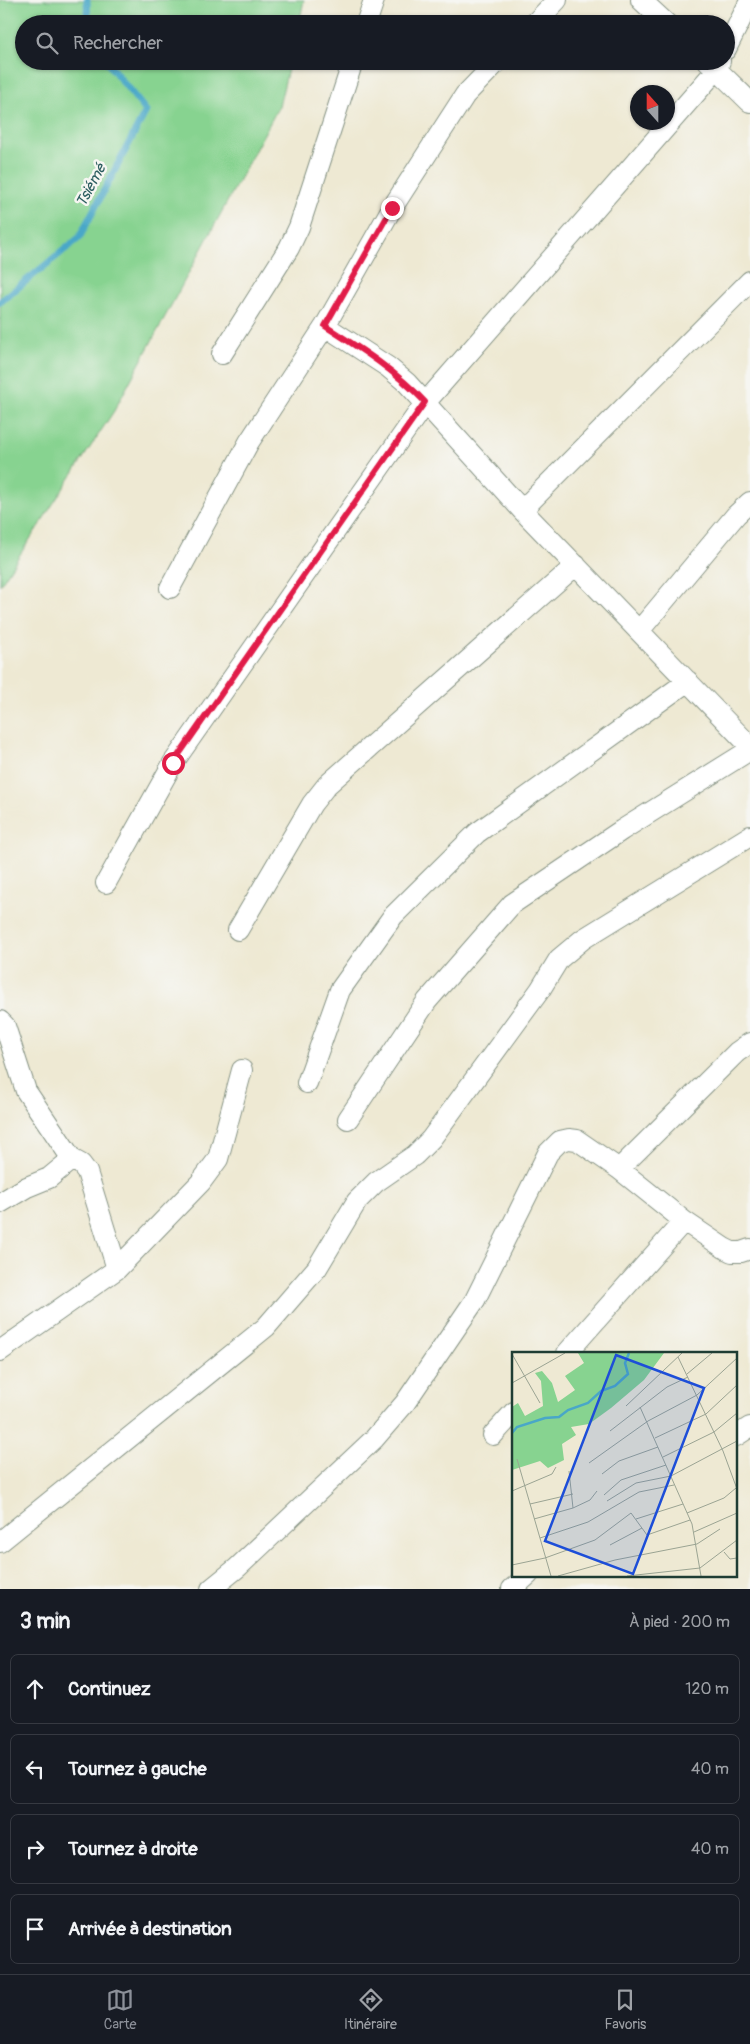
<!DOCTYPE html>
<html lang="fr">
<meta charset="utf-8">
<style>
body{margin:0;font-family:Pangolin,sans-serif;background:#242831;color:#f1f3f6}
.compass{position:absolute;left:630px;top:85px;width:45px;height:45px;border-radius:50%;background:#171b24;box-shadow:0 1px 4px #0004;rotate:339deg}
.stop{position:absolute;width:15px;height:15px;margin:-11px;border:4px solid #e11d48;border-radius:50%;background:#fff}
.stop.end{background:#e11d48;border-color:#fff;box-shadow:0 1px 5px #0008}
.list{margin:0;padding:0;list-style:none}
h2{display:flex;justify-content:space-between;align-items:center;height:65px;margin:0;padding:0 20px;font-size:21px}
h2 small{font-size:16px;font-weight:400;color:#9ea1a6}
.list li{display:grid;grid-template-columns:32px 1fr auto;gap:15px;align-items:center;box-sizing:border-box;height:70px;margin:0 10px 10px;padding:0 10px;border:1px solid #363941;border-radius:8px}
.list b{display:block;font-size:19px;white-space:nowrap}
.list em{font-size:16px;font-style:normal;color:#9ea1a6}
.icon{flex:none;width:28px;height:28px;fill:none;stroke:currentColor;stroke-width:2;stroke-linecap:round;stroke-linejoin:round}
.map{position:relative;flex:none;width:750px;height:1589px;overflow:hidden}
.search{position:absolute;background:#171b24;box-shadow:0 1px 4px #0004;left:15px;right:15px;top:15px;height:55px;display:flex;align-items:center;gap:12px;box-sizing:border-box;padding:0 18px;border-radius:28px;color:#9ea1a6;font-size:19px}
.sheet{height:385px;background:#171b24}
nav{display:flex;justify-content:space-around;align-items:center;box-sizing:border-box;height:70px;border-top:1px solid #363941;background:#171b24;font-size:14px;color:#9ea1a6}
nav a{display:grid;justify-items:center;gap:2px}
nav .on{color:#8c9099}
.map>svg:first-child{display:block}
.green{fill:#87d390;stroke:#538862}
.lines{fill:none;stroke-linecap:round;stroke-linejoin:round}
.stream{stroke:#49a7c8;stroke-width:7}
.street-casing{stroke:#869384;stroke-width:22}
.street{stroke:#fff;stroke-width:20}
.route{stroke:#e11d48;stroke-width:6}
.labels{text-anchor:middle;stroke-width:5;stroke-linejoin:round;paint-order:stroke}
.water-label{font-size:15px;font-style:italic;fill:#2c5d60;stroke:#f6f6f2}
.inset-river{fill:none;stroke:#49a7c8;stroke-width:2.5}
.inset-road{fill:none;stroke:#9ba493;stroke-width:1}
.view{fill:#1d4ed8;fill-opacity:0.15;stroke:#1d4ed8;stroke-width:2.5}
.inset-edge{fill:none;stroke:#1f3d34;stroke-width:2.5}
</style>
<div class="map">
<svg width="750" height="1589" viewBox="0 0 750 1589">
<rect width="100%" height="100%" fill="#f6f6f2"/>
<filter id="ink" filterUnits="userSpaceOnUse"><feTurbulence type="fractalNoise" baseFrequency=".02" numOctaves="2"/><feDisplacementMap in="SourceGraphic" scale="10" xChannelSelector="R" yChannelSelector="G"/><feConvolveMatrix kernelMatrix="1 2 1 2 8 2 1 2 1" color-interpolation-filters="sRGB"/></filter>
<filter id="wash" filterUnits="userSpaceOnUse"><feTurbulence type="fractalNoise" baseFrequency=".0096" numOctaves="4" result="noise"/><feDisplacementMap in="SourceGraphic" scale="20" xChannelSelector="R" yChannelSelector="G"/><feGaussianBlur stdDeviation="1.12" result="paint"/><feColorMatrix in="noise" values="0 0 0 0 0 0 0 0 0 0 0 0 0 0 0 0 0 1.4 0 .05"/><feComposite in="paint" operator="in"/></filter>
<g filter="url(#wash)">
<rect width="100%" height="100%" fill="#eee9d3"/>
<path class="green" d="M0,0H304L299,24H24V61H290L279,106L114,411L0,585Z"/>
<g class="lines">
<path class="stream" d="M87,0L88,24
M0,302L79,238L146,111L106,61"/>
</g>
</g>
<g filter="url(#ink)">
<g class="lines">
<g class="street-casing">
<path id="street" d="M641,0L667,24
M366,24L374,0
M534,24L557,0
M726,49L750,1
M708,61L750,102
M325,326L388,367L407,383L522,510L750,746
M222,354L289,248L299,227L353,61
M522,510L750,281
M170,588L249,442L325,326L392,208L465,95L498,61
M639,631L736,515L750,502
M106,883L173,763L425,403L717,69L720,61
M238,930L312,804L327,785L576,565
M0,1021L5,1026L26,1091L72,1159L81,1164L87,1172L117,1269
M307,1083L340,990L393,916L477,833L688,681
M348,1119L427,1001L512,904L622,830L750,750
M619,1169L737,1052L750,1043
M0,1203L27,1187L49,1178L72,1159
M0,1351L117,1269L201,1182L218,1159L242,1070
M567,1353L684,1221
M493,1435L514,1412
M736,1436L750,1427
M0,1542L266,1327L317,1268L357,1201L376,1182L415,1155L431,1139L540,990L559,959L583,939L750,836
M211,1589L237,1568L374,1439L405,1403L475,1300L548,1153L560,1141L569,1139L577,1140L619,1169L684,1221L724,1248L732,1252H741L750,1249
M512,1589L528,1575"/>
</g>
<use href="#street" class="street"/>
</g>
</g>
<g class="lines" filter="url(#ink)">
<path class="route" d="M173,763L425,402C396,371 361,349 325,326L392,208"/>
</g>
<g class="labels">
<g class="water-label">
<text transform="translate(91 185) rotate(-62)" y="5">Tsiémé</text>
</g>
</g>
<g transform="translate(512 1352)">
<rect width="225" height="225" fill="#eee9d3"/>
<path d="M66,1H152L132,28L99,56L77,72L59,75L64,83L50,92L52,108L36,116L28,109L0,118V55L6,51L13,64L31,54L29,29L23,21L30,19L40,31L46,50L63,38L53,24L72,11Z" fill="#87d390"/>
<path class="inset-river" d="M0,81L5,75L33,66L47,65L56,58L76,51L89,39L103,34L116,22L113,11L117,1"/>
<path class="inset-road" d="M0,2L28,51M166,5L211,99L225,137M175,22L200,1M0,31L53,1M114,54L170,1M128,55L180,172L189,224M98,79L155,35L176,25M143,86L194,62L225,33M151,105L202,80L225,61M5,107L39,224M77,111L136,69L185,43L225,6M57,119L61,156M90,122L107,109L146,95M0,139L40,122L44,115M92,143L109,128L154,113M95,149L124,131L159,124L225,89M18,152L61,142M175,161L212,146L224,136M22,167L61,156L78,148L85,139M124,167L171,152M182,180L225,161M28,186L76,170L127,140L162,133M98,193L130,176M212,200L218,207L225,206M0,213L33,206L83,188L119,161L135,183L178,168M46,224L103,208L185,192L208,177M115,224L188,216L225,188"/>
<path class="view" d="M104,3L192,36L121,222L33,189Z"/>
<rect width="225" height="225" class="inset-edge"/>
</g>
</svg>
<svg class="compass" viewBox="-18 -18 36 36"><path d="M0-13l5 13h-10z" fill="#e53935"/><path d="M0 13l5-13h-10z" fill="#9ea1a6"/></svg>
<div class="stop" style="left:173px;top:763px"></div>
<div class="stop end" style="left:392px;top:208px"></div>
<div class="search"><svg class="icon" aria-label="search" viewBox="0 0 24 24"><circle cx="10" cy="10" r="6"/><path d="M15 15l6 6"/></svg>Rechercher</div>
</div>
<section class="sheet">
<h2>3 min<small>À pied · 200 m</small></h2>
<ul class="list">
<li><svg class="icon" aria-label="ahead" viewBox="0 0 24 24"><path d="M12 20V5M6 11l6-6 6 6"/></svg><div><b>Continuez</b></div><em>120 m</em></li>
<li><svg class="icon" aria-label="left" viewBox="0 0 24 24"><path d="M17 20v-9H6M10 6l-5 5 5 5"/></svg><div><b>Tournez à gauche</b></div><em>40 m</em></li>
<li><svg class="icon" aria-label="right" viewBox="0 0 24 24"><path d="M7 20v-9h11M14 6l5 5-5 5"/></svg><div><b>Tournez à droite</b></div><em>40 m</em></li>
<li><svg class="icon" aria-label="arrive" viewBox="0 0 24 24"><path d="M6 21V4h12l-3 4 3 4H6"/></svg><div><b>Arrivée à destination</b></div></li>
</ul>
</section>
<nav>
<a class="on"><svg class="icon" aria-label="map" viewBox="0 0 24 24"><path d="M3 6l6-2 6 2 6-2v14l-6 2-6-2-6 2zM9 4v14M15 6v14"/></svg>Carte</a>
<a><svg class="icon" aria-label="directions" viewBox="0 0 24 24"><path d="M12 3l9 9-9 9-9-9zM9 14v-3h6M13 9l2 2-2 2"/></svg>Itinéraire</a>
<a><svg class="icon" aria-label="saved" viewBox="0 0 24 24"><path d="M7 4h10v16l-5-4-5 4z"/></svg>Favoris</a>
</nav>
